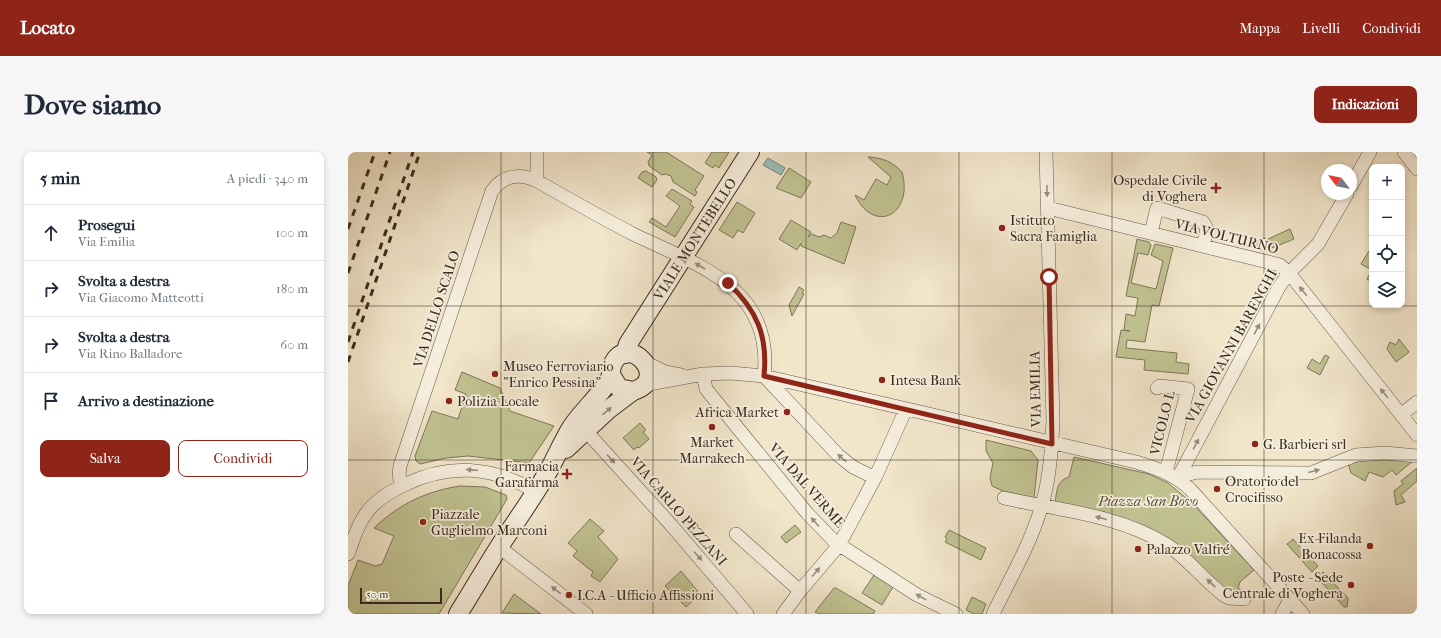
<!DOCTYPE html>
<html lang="it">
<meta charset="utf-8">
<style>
body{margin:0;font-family:"IM FELL French Canon",serif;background:#f6f6f7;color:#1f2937}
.controls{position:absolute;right:12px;top:12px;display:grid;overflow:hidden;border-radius:8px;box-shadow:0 2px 6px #0003}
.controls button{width:36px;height:36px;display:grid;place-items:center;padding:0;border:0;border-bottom:1px solid #e0e1e3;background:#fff;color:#1f2937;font:20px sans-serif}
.compass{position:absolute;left:973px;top:12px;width:36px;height:36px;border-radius:50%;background:#fff;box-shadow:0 2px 6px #0003;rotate:302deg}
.scale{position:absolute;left:12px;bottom:10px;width:82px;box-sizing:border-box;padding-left:4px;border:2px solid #3b2c1d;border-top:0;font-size:11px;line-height:14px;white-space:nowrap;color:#3b2c1d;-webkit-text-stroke:3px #f6eedd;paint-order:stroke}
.stop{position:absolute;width:12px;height:12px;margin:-9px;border:3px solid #8f2418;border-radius:50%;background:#fff}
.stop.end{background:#8f2418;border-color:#fff;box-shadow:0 1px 4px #0008}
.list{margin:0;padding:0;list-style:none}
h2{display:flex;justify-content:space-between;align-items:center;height:52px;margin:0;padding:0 16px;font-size:17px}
h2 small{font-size:13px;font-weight:400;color:#747a83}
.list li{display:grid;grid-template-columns:26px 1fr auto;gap:12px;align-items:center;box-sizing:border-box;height:56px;padding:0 16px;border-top:1px solid #e0e1e3}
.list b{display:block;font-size:15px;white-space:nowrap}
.list p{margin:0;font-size:13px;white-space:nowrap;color:#747a83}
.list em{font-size:13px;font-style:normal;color:#747a83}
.actions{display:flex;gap:8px;padding:12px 16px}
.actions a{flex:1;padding:9px 0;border:1px solid #8f2418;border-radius:8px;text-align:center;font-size:14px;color:#8f2418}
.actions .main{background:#8f2418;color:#fff}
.icon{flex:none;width:22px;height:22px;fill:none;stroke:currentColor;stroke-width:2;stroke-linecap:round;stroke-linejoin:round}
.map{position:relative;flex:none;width:1069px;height:462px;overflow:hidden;border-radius:8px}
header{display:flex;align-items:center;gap:24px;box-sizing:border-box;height:56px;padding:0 20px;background:#8f2418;color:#fff}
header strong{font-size:19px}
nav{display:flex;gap:22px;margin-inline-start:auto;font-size:14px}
.intro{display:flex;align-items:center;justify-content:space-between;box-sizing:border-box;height:96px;padding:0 24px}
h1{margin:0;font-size:28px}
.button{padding:10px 18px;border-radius:8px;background:#8f2418;color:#fff;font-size:14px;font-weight:700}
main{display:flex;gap:24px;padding:0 24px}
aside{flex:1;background:#fff;border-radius:8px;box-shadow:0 2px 6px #0003}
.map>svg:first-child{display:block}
.green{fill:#c1c292;stroke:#7e7758}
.water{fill:#9bbfba;stroke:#75847b}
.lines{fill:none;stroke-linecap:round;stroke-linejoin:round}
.street-casing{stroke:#685a48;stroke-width:14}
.secondary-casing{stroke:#3b2c1d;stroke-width:20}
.street{stroke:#f6eedd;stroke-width:13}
.secondary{stroke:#f6eedd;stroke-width:18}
.rail{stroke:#3b2c1d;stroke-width:3;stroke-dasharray:7 7;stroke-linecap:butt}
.oneway{fill:#988d7d}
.route{stroke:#8f2418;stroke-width:5}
.grid{fill:none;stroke:#3b2c1d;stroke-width:1;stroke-opacity:0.55}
.poi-dot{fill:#8f2418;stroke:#f6eedd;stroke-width:1.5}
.labels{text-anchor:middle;stroke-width:3.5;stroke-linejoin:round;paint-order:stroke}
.poi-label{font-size:14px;fill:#3b2c1d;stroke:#f6eedd;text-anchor:start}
.street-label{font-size:14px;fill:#3b2c1d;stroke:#f6eedd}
.park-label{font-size:14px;font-style:italic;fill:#5c523a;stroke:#f6eedd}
</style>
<header>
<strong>Locato</strong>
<nav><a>Mappa</a><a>Livelli</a><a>Condividi</a></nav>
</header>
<div class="intro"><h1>Dove siamo</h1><a class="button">Indicazioni</a></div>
<main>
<aside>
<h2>5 min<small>A piedi · 340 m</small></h2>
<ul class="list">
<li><svg class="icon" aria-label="ahead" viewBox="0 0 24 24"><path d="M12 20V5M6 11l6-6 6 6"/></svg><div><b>Prosegui</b><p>Via Emilia</p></div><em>100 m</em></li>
<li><svg class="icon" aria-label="right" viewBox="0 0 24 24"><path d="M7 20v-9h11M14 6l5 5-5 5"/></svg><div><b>Svolta a destra</b><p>Via Giacomo Matteotti</p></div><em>180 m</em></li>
<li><svg class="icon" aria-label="right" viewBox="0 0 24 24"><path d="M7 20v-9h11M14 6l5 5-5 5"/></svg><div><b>Svolta a destra</b><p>Via Rino Balladore</p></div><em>60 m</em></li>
<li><svg class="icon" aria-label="arrive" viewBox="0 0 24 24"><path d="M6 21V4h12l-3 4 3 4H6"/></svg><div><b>Arrivo a destinazione</b></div></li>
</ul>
<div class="actions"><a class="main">Salva</a><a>Condividi</a></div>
</aside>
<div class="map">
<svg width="1069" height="462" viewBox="0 0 1069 462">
<rect width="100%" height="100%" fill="#f1e5ca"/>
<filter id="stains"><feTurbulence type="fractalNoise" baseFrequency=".005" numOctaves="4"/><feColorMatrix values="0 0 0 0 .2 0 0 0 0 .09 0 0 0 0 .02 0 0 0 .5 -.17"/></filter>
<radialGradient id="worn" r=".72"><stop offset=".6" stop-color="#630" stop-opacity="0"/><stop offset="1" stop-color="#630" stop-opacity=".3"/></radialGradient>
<path class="green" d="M299,0H318L356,24L347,38L349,40L347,44L325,30L323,24L317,22L314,23L301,14L300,10L304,3Z
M364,0H381L371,16L367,13L365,16L357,11Z
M520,5C534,6 544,9 554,20C566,63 526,83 507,43L516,48L528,27L539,33L543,25Z
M441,16L463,30L453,46L428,36Z
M298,19L308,25L309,28L304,35L290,26L294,20Z
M324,37L344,49L342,52L346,55L327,85L301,70L304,66L318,75L332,54L318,44Z
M389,50L407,61L395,81L390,78L385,86L371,78Z
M443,68L463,80L460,85L464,82L471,85L476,83L483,86L489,81L493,70L508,75L496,112L453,94V91L449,98L431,87Z
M942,77L946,87L924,96L920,87Z
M917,86L921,97L917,99L896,94Z
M789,87L801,90L803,93L800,103L790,101L783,131L808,137L815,109L803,103L807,92L825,96L811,154L804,153L797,190L779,188L778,196L829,201L828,210L841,212L840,222L796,218L797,208L768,205L773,178L782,179L776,178L778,162L787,164L790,146L778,144Z
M1021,99L1024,100V130L1019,127L1024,118L1013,112Z
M451,135L456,138L454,141L456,142L444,164L441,153Z
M1051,187L1061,200L1048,210L1039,197L1042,190L1048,193Z
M977,203L981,205L972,223L959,216L964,207L972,212Z
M114,220L152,236L162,259L206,274L181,311L120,304L98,306L72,312L68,309L67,304L84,259L110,267L118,242L107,238Z
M292,271L298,278L295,280L301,287L291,296L289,295L286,298L275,286Z
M638,288L683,299L690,308L686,346L655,339L644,334L642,326L645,311L638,299Z
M726,305L801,322L820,331L844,351L906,418L892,430L890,436L896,440L882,444L782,370L756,360L707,351C709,339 708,329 721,325Z
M1035,306L1065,309L1048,323L1044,318L1035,325L1021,320L1017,329L1003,321L1000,311Z
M1069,316V329L1053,343L1057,350L1048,353L1046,339L1055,332L1053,329Z
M112,334L137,335L158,343L159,347L91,462H0V434L10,408L27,414L34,412L46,384L26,376C51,352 79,339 112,334Z
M242,367L256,379L250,385L270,407L252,430L243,424L245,420L225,404L229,399L220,391Z
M447,373L453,380L438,391L433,385Z
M601,378L638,396L633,408L597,390L599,387L597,385Z
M945,387L970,414L964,420L939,392Z
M333,419L352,442L338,455L317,434Z
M975,420L1000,446L999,455H996L969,425Z
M526,423L545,435L534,453L514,441Z
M486,436H488L527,459L525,462H472L467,460Z
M166,442L193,462L154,461Z
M624,445L638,452L634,462H626L618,458Z"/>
<path class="water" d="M420,6L437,16L433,23L415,13Z"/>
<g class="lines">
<g class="street-casing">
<path id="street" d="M189,0V29
M1056,0L1069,17
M1003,34L1022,0
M700,56L932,113L941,121L1069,283
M803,81L809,56L855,70L859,77L855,94
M297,210L317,220L333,223
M355,222L358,237L459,361L487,390L569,443L608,462
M296,233L355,222L383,221L416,224L788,310C808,316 826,322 842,337L955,462
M809,236L812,234L840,237L818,320
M1053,263L1069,250
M237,278L324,374L399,462
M830,326L931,135L941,121L970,92L999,42
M833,329L838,323L849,320L963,321L1008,303L1037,301L1069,304
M54,334L51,323L52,314L144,39C155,23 172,21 189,29C221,47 254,66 287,83C352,114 426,136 416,224L490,303L505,315L527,326
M656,346C710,358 772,363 819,393C841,407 856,429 877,444L881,446L896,447
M388,382L452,439
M151,395L238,462
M0,402C5,389 9,374 17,363C26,349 41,340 56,333C101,311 143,314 187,339
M435,462L452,439L491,393L527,326L558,257
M645,462C662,427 682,393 693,356C702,328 704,297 705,268L698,0
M934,462L942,448"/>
</g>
<g class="secondary-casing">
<g id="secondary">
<path id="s1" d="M277,202L280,192L402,0"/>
<path d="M218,297L261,257L285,239"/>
<path d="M110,462C124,440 137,417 151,395C168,369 187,343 202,316C209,303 215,289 223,276C231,262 260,236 263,223C263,220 263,217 264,214C278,178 325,227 285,239L271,236L263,223"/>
</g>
</g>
<use href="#street" class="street"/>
<use href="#secondary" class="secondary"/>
<path class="rail" d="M0,77L27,0
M0,121L42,0
M0,190L65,0
M0,210L72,0"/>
</g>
<defs><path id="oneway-solid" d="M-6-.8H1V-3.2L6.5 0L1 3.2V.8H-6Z"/></defs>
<g class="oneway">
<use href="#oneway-solid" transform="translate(699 39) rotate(89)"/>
<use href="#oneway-solid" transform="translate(352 114) rotate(-150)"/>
<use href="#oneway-solid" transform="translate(955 139) rotate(-128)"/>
<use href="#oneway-solid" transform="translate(909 177) rotate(-62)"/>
<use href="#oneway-solid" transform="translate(1036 241) rotate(-129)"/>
<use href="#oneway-solid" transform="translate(259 259) rotate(-40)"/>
<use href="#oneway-solid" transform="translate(848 292) rotate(-62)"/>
<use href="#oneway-solid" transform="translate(494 306) rotate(-138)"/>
<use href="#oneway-solid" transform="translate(263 307) rotate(48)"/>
<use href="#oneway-solid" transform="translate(124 318) rotate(-175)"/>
<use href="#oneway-solid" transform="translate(966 319) rotate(-14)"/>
<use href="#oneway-solid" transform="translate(753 366) rotate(-165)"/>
<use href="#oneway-solid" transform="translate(467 370) rotate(-131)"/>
<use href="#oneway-solid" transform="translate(350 404) rotate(49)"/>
<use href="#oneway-solid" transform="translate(468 420) rotate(-50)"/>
<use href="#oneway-solid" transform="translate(863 431) rotate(-136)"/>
<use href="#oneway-solid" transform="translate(208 438) rotate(-142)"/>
<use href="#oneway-solid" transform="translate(573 445) rotate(-151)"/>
</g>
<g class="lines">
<path class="route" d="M380,131C409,158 420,184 416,224L704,292L701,125"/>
</g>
<path class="grid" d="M153,0V462M305,0V462M458,0V462M611,0V462M764,0V462M916,0V462M0,154H1069M0,308H1069"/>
<g class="poi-dot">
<path d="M866 30h4v4h4v4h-4v4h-4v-4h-4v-4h4z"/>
<circle cx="654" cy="76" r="4"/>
<circle cx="147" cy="222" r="4"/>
<circle cx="534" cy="228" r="4"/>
<circle cx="101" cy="249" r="4"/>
<circle cx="439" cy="260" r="4"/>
<circle cx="364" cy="275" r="4"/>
<circle cx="907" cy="292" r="4"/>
<path d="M217 316h4v4h4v4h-4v4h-4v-4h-4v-4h4z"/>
<circle cx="869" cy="337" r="4"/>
<circle cx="75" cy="370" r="4"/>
<circle cx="1022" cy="394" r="4"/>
<circle cx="790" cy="397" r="4"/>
<circle cx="1003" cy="433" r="4"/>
<circle cx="221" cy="443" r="4"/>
</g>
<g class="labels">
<g class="poi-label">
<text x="859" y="33" text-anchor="end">Ospedale Civile<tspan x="859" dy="16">di Voghera</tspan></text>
<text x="662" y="73">Istituto<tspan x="662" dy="16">Sacra Famiglia</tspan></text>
<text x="155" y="219">Museo Ferroviario<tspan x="155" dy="16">"Enrico Pessina"</tspan></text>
<text x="542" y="233">Intesa Bank</text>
<text x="109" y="254">Polizia Locale</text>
<text x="431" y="265" text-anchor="end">Africa Market</text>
<text x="364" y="295" text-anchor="middle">Market<tspan x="364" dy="16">Marrakech</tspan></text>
<text x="915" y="297">G. Barbieri srl</text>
<text x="211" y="319" text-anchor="end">Farmacia<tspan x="211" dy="16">Garafarma</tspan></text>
<text x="877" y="334">Oratorio del<tspan x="877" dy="16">Crocifisso</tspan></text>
<text x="83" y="367">Piazzale<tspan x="83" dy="16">Guglielmo Marconi</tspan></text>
<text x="1014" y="391" text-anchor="end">Ex-Filanda<tspan x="1014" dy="16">Bonacossa</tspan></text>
<text x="798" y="402">Palazzo Valfré</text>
<text x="995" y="430" text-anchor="end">Poste - Sede<tspan x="995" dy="16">Centrale di Voghera</tspan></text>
<text x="229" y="448">I.C.A - Ufficio Affissioni</text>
</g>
<g class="street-label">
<text transform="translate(879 84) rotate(14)" y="5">VIA VOLTURNO</text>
<text dy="5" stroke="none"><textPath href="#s1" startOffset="135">VIALE MONTEBELLO</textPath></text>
<text transform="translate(88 157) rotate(-72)" y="5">VIA DELLO SCALO</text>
<text transform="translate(883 194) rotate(-61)" y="5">VIA GIOVANNI BARENGHI</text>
<text transform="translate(687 237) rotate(-91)" y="5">VIA EMILIA</text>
<text transform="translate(814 271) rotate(-76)" y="5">VICOLO L</text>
<text transform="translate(459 333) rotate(49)" y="5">VIA DAL VERME</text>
<text transform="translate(331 359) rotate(49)" y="5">VIA CARLO PEZZANI</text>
</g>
<g class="park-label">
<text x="800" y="354">Piazza San Bovo</text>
</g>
</g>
<rect width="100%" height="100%" filter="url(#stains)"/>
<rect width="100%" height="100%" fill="url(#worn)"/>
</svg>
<div class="controls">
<button>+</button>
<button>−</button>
<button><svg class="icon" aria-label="locate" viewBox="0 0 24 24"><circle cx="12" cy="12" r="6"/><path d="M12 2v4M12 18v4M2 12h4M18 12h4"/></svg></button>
<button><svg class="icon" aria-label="layers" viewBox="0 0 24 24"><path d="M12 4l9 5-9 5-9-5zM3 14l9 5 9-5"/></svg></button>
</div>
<svg class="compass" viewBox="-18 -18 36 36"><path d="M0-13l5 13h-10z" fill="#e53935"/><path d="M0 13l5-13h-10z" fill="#747a83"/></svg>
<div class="scale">50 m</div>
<div class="stop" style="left:701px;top:125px"></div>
<div class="stop end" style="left:380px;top:131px"></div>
</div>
</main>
